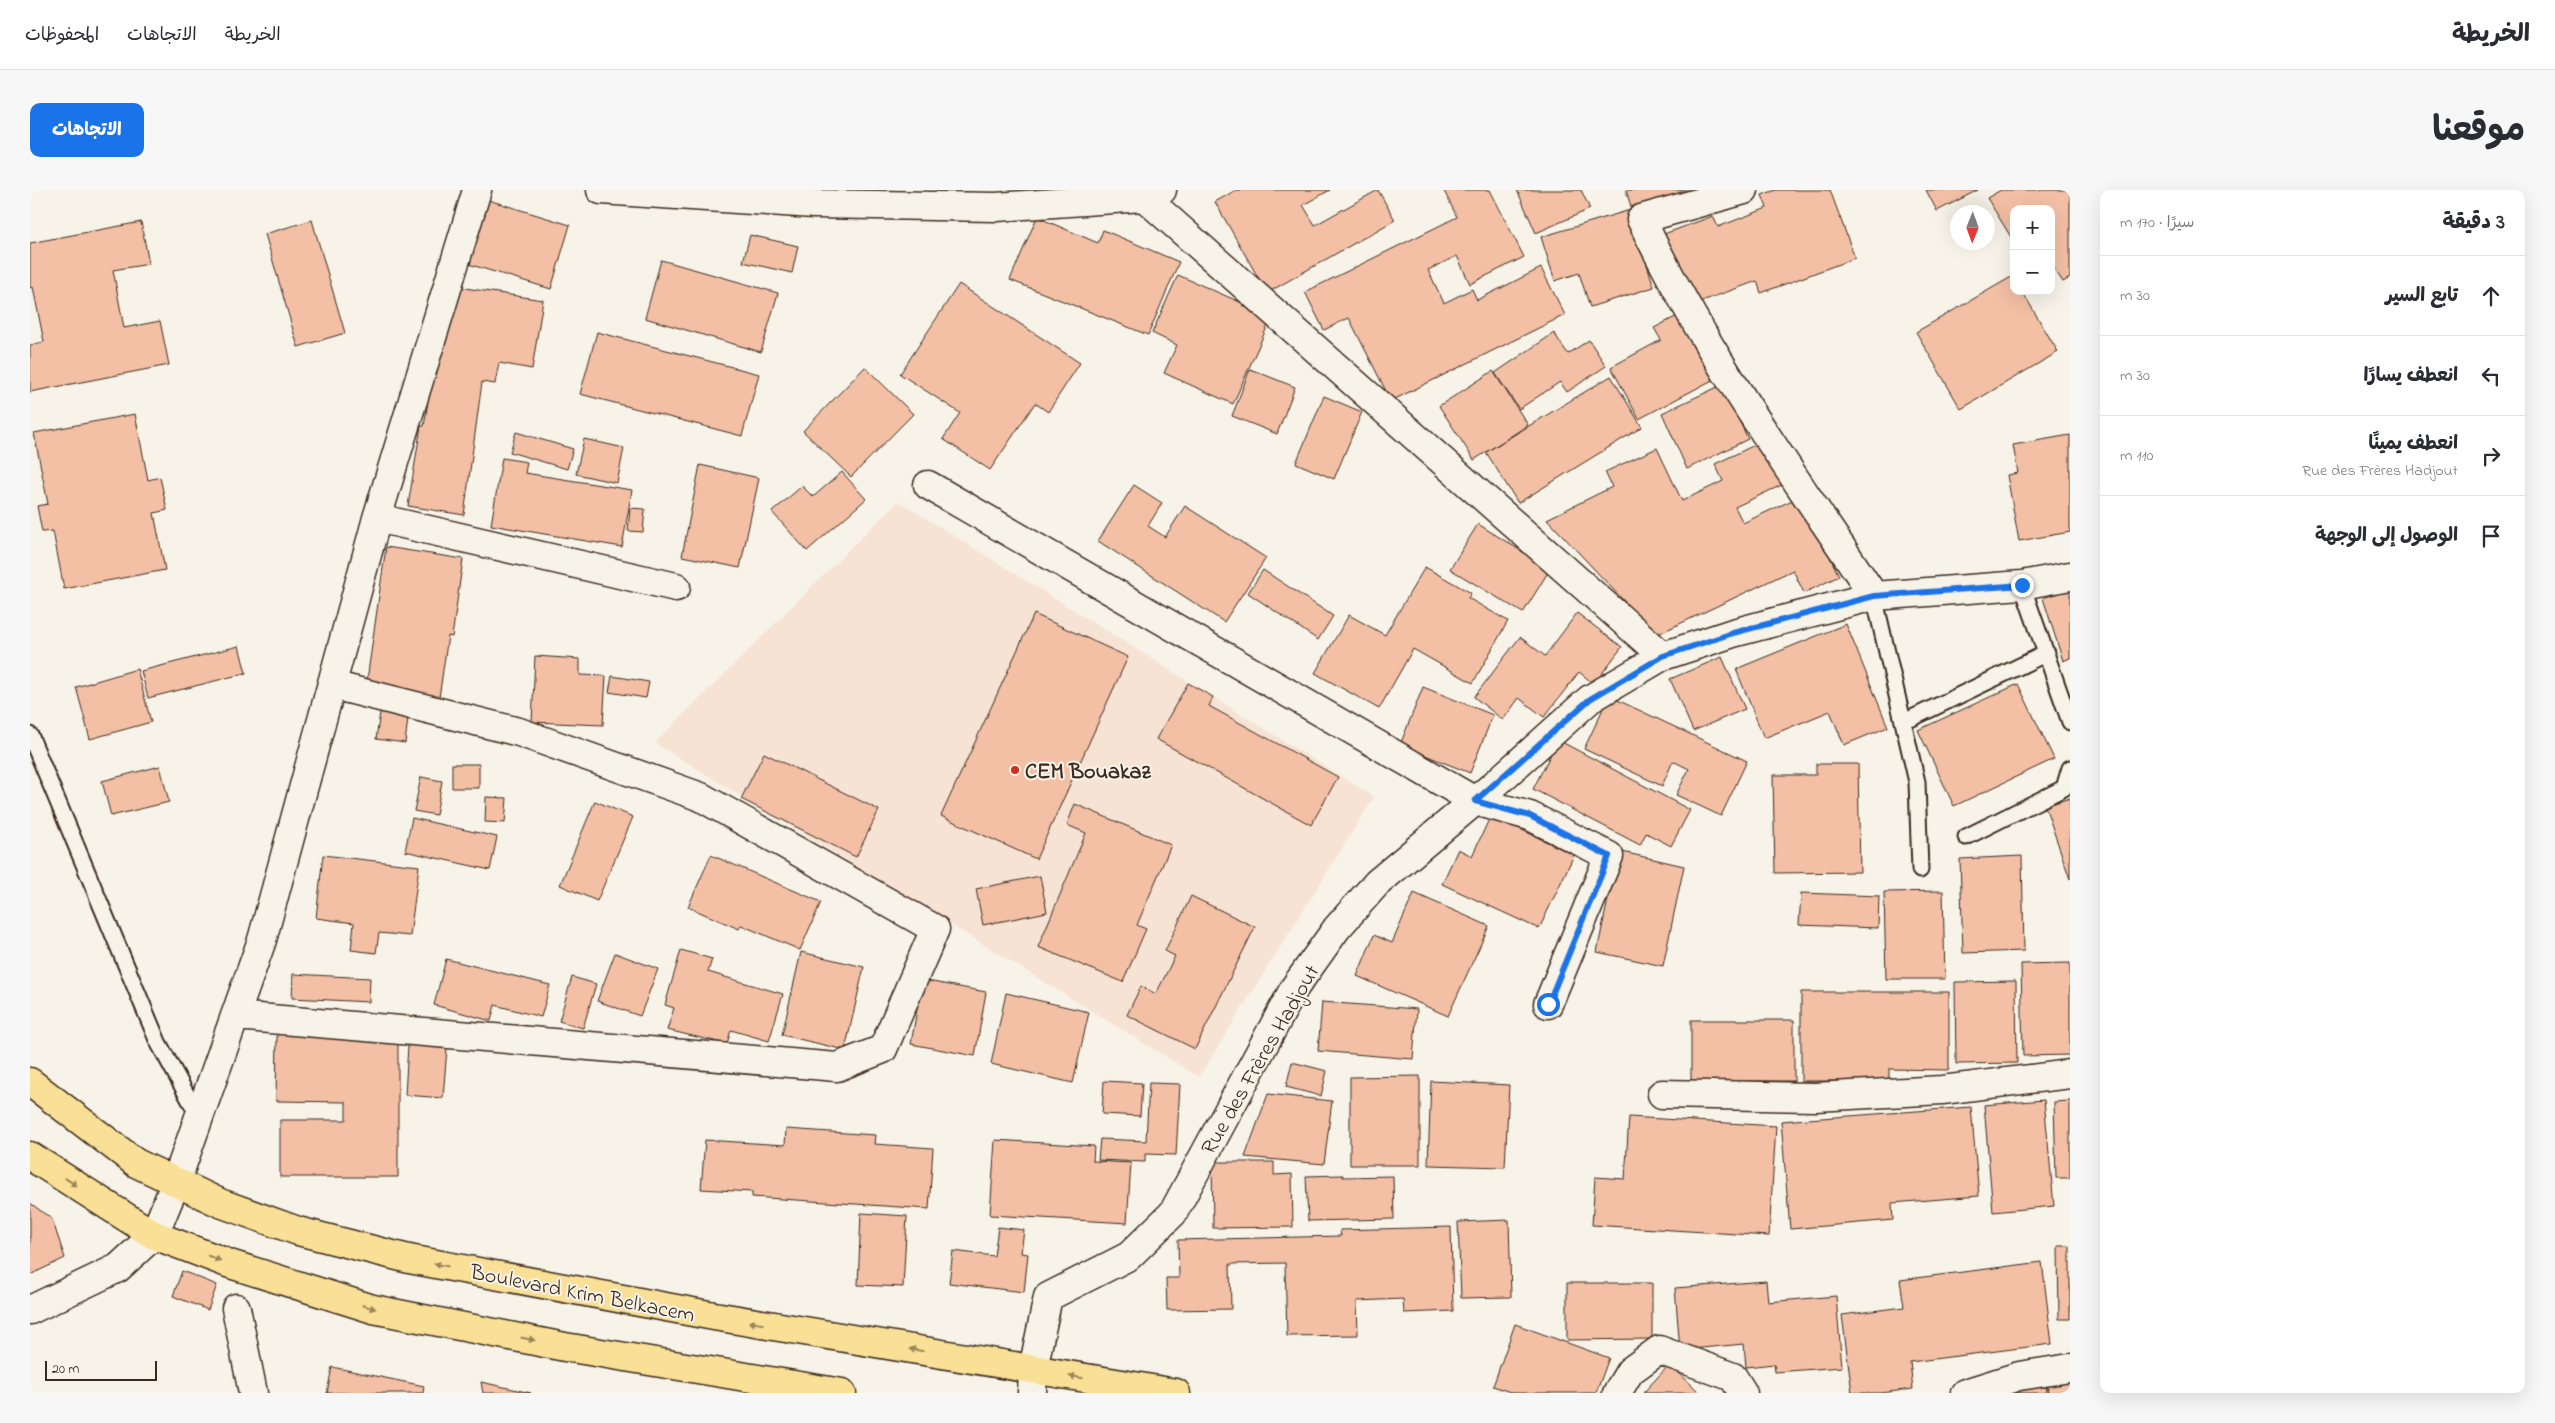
<!DOCTYPE html>
<html lang="ar">
<meta charset="utf-8">
<style>
body{margin:0;font-family:"Indie Flower","Playpen Sans Arabic",sans-serif;background:#f7f7f7;color:#2b2b33;direction:rtl}
.controls{position:absolute;right:15px;top:15px;display:grid;overflow:hidden;border-radius:10px;box-shadow:0 5px 20px #0002}
.controls button{width:45px;height:45px;display:grid;place-items:center;padding:0;border:0;border-bottom:1px solid #e1e1e2;background:#fff;color:#2b2b33;font:25px sans-serif}
.compass{position:absolute;left:1920px;top:15px;width:45px;height:45px;border-radius:50%;background:#fff;box-shadow:0 5px 20px #0002;rotate:181deg}
.scale{position:absolute;left:15px;bottom:12px;width:112px;box-sizing:border-box;padding-left:5px;border:2px solid #3b2a1e;border-top:0;font-size:14px;line-height:18px;white-space:nowrap;color:#3b2a1e;-webkit-text-stroke:4px #f7f3e8;paint-order:stroke}
.stop{position:absolute;width:15px;height:15px;margin:-11px;border:4px solid #1a73e8;border-radius:50%;background:#fff}
.stop.end{background:#1a73e8;border-color:#fff;box-shadow:0 1px 5px #0008}
.list{margin:0;padding:0;list-style:none}
h2{display:flex;justify-content:space-between;align-items:center;height:65px;margin:0;padding:0 20px;font-size:21px}
h2 small{font-size:16px;font-weight:400;color:#7c7c81}
.list li{display:grid;grid-template-columns:32px 1fr auto;gap:15px;align-items:center;box-sizing:border-box;height:80px;padding:0 20px;border-top:1px solid #e1e1e2}
.list b{display:block;font-size:19px;white-space:nowrap}
.list p{margin:0;font-size:16px;white-space:nowrap;color:#7c7c81}
.list em{font-size:16px;font-style:normal;color:#7c7c81}
.icon{flex:none;width:28px;height:28px;fill:none;stroke:currentColor;stroke-width:2;stroke-linecap:round;stroke-linejoin:round}
.map{position:relative;flex:none;width:2040px;height:1203px;overflow:hidden;direction:ltr;border-radius:10px}
header{display:flex;align-items:center;gap:30px;box-sizing:border-box;height:70px;padding:0 25px;background:#fff;border-bottom:1px solid #e1e1e2}
header strong{font-size:24px}
nav{display:flex;gap:28px;margin-inline-start:auto;font-size:18px}
.intro{display:flex;align-items:center;justify-content:space-between;box-sizing:border-box;height:120px;padding:0 30px}
h1{margin:0;font-size:35px}
.button{padding:12px 22px;border-radius:10px;background:#1a73e8;color:#fff;font-size:18px;font-weight:700}
main{display:flex;gap:30px;padding:0 30px}
aside{flex:1;background:#fff;border-radius:10px;box-shadow:0 5px 20px #0002}
.map>svg:first-child{display:block}
.built{fill:#f6e3d4}
.building{fill:#f3bfa5;stroke:#3b2a1e}
.lines{fill:none;stroke-linecap:round;stroke-linejoin:round}
.service-casing{stroke:#3b2a1e;stroke-width:19}
.minor-casing{stroke:#3b2a1e;stroke-width:31}
.primary-casing{stroke:#3b2a1e;stroke-width:31}
.service{stroke:#f7f3e8;stroke-width:15}
.minor{stroke:#f7f3e8;stroke-width:28}
.primary{stroke:#f9e096;stroke-width:28}
.oneway{fill:#9a855a}
.route{stroke:#1a73e8;stroke-width:6}
.poi-dot{fill:#c8321e;stroke:#f7f3e8;stroke-width:2}
.labels{text-anchor:middle;stroke-width:4;stroke-linejoin:round;paint-order:stroke}
.poi-label{font-size:22px;font-weight:bold;fill:#3b2a1e;stroke:#f7f3e8;text-anchor:start}
.street-label{font-size:22px;fill:#3b2a1e;stroke:#f7f3e8}
</style>
<header>
<strong>الخريطة</strong>
<nav><a>الخريطة</a><a>الاتجاهات</a><a>المحفوظات</a></nav>
</header>
<div class="intro"><h1>موقعنا</h1><a class="button">الاتجاهات</a></div>
<main>
<aside>
<h2>3 دقيقة<small>سيرًا · 170 m</small></h2>
<ul class="list">
<li><svg class="icon" aria-label="ahead" viewBox="0 0 24 24"><path d="M12 20V5M6 11l6-6 6 6"/></svg><div><b>تابع السير</b></div><em>30 m</em></li>
<li><svg class="icon" aria-label="left" viewBox="0 0 24 24"><path d="M17 20v-9H6M10 6l-5 5 5 5"/></svg><div><b>انعطف يسارًا</b></div><em>30 m</em></li>
<li><svg class="icon" aria-label="right" viewBox="0 0 24 24"><path d="M7 20v-9h11M14 6l5 5-5 5"/></svg><div><b>انعطف يمينًا</b><p>Rue des Frères Hadjout</p></div><em>110 m</em></li>
<li><svg class="icon" aria-label="arrive" viewBox="0 0 24 24"><path d="M6 21V4h12l-3 4 3 4H6"/></svg><div><b>الوصول إلى الوجهة</b></div></li>
</ul>
</aside>
<div class="map">
<svg width="2040" height="1203" viewBox="0 0 2040 1203">
<rect width="100%" height="100%" fill="#f7f3e8"/>
<filter id="ink" filterUnits="userSpaceOnUse"><feTurbulence type="fractalNoise" baseFrequency=".02" numOctaves="2"/><feDisplacementMap in="SourceGraphic" scale="10" xChannelSelector="R" yChannelSelector="G"/><feConvolveMatrix kernelMatrix="1 2 1 2 8 2 1 2 1" color-interpolation-filters="sRGB"/></filter>
<g filter="url(#ink)">
<path class="built" d="M868,311L1344,607L1169,887L625,553Z"/>
<path class="building" d="M1206,0H1300L1273,15L1285,35L1348,0L1365,30L1237,103L1185,12Z
M1417,0H1460L1494,67L1440,94L1427,66L1398,80L1414,113L1442,99L1447,110L1511,78L1535,125L1361,211L1319,128L1294,140L1275,102L1427,27L1414,1Z
M1487,0H1551L1560,19L1506,43Z
M1596,0H1676L1602,20Z
M1746,0H1800L1825,68L1731,103L1727,91L1661,115L1634,44L1683,26L1688,37L1737,18L1732,5Z
M1896,0H1948L1907,21Z
M1971,0H2037L2040,4V88L2033,92L2021,74V19H1984V52L1957,8Z
M455,9L540,35L521,99L435,73Z
M1600,20L1624,97L1560,117L1549,83L1525,91L1511,47Z
M1007,27L1068,53L1073,40L1149,72L1118,145L980,90Z
M282,30L315,143L268,157L235,44Z
M111,32L119,74L83,80L94,138L130,131L139,175L0,202V155L14,152L3,97L0,98V53Z
M720,45L768,56L762,83L713,72Z
M631,70L748,103L731,162L615,128Z
M1148,85L1242,126L1203,214L1134,183L1147,155L1122,143Z
M1983,86L1984,101H1992L2028,162L1931,219L1886,142Z
M929,94L1050,173L1018,222L1005,213L960,280L913,249L930,223L870,184Z
M422,96L513,110L502,179L469,173L465,194L452,192L434,325L378,316L391,236H394L407,155Z
M1653,123L1688,187L1609,229L1581,177L1631,150L1624,138Z
M567,142L729,184L712,246L550,204Z
M1524,143L1538,164L1559,150L1576,176L1537,202L1530,192L1489,219L1465,183Z
M835,177L883,224L821,287L773,241Z
M1220,179L1265,197L1247,244L1202,226Z
M1463,181L1498,235L1444,270L1409,216Z
M1581,186L1612,237L1488,313L1456,262Z
M1692,195L1718,249L1657,279L1632,223Z
M1294,206L1332,222L1304,289L1266,273Z
M105,224L118,290L130,287L137,320L124,323L135,380L34,399L23,341L12,342L7,316L18,314L4,243Z
M486,242L543,259L537,279L480,262Z
M2040,245V342L1989,351L1977,285L1988,283L1983,255Z
M554,249L594,258L587,293L546,284Z
M1733,251L1754,294L1705,317L1713,333L1771,306L1809,386L1774,403L1763,380L1626,445L1517,329L1582,297L1575,282L1627,258L1652,311L1693,291L1685,274Z
M472,268L497,272L495,283L602,300L592,357L461,335Z
M670,275L729,288L710,378L652,366Z
M812,282L836,309L777,361L742,322L772,296L783,307Z
M1104,295L1132,313L1118,336L1135,347L1155,316L1236,368L1194,432L1068,351Z
M600,318L615,319L613,342L598,341Z
M1448,334L1520,379L1493,423L1420,379Z
M356,357L433,369L422,447L418,446L409,508L336,497Z
M1395,377L1441,403L1438,408L1478,431L1443,493L1383,459L1349,519L1285,483L1319,425L1355,445Z
M1233,380L1303,426L1288,450L1218,403Z
M2040,399V468L2033,471L2013,408Z
M1547,423L1592,457L1564,494L1549,482L1514,527L1489,508L1473,530L1444,507L1490,447L1515,466Z
M1004,424L1098,467L1006,669L911,626Z
M1816,434L1858,537L1814,555L1800,521L1734,548L1706,479Z
M209,456L216,483L118,508L111,481Z
M505,466L550,469V485L576,486L573,535L502,532Z
M1692,467L1715,519L1663,541L1640,489Z
M107,479L121,532L60,549L46,497Z
M582,486L619,492L616,508L579,502Z
M1158,493L1183,507L1179,516L1308,587L1281,635L1126,549Z
M1988,494L2024,569L1924,616L1888,540Z
M1393,497L1463,525L1440,583L1370,555Z
M1579,506L1717,571L1691,626L1646,605L1659,579L1643,571L1632,596L1554,559Z
M351,516L379,520L375,553L346,549Z
M1528,550L1660,620L1641,656L1616,643L1610,655L1503,599Z
M734,563L849,620L826,667L711,609Z
M422,574H449V598H422Z
M1786,574H1828L1830,682L1745,683L1743,585H1786Z
M130,576L139,612L81,626L72,591Z
M391,587L412,591L406,625L384,621Z
M456,607L477,608L475,633L455,632Z
M2040,608V689L2015,616Z
M565,611L603,627L567,711L530,695Z
M1045,614L1141,655L1107,735L1116,739L1093,792L1008,757L1056,643L1037,635Z
M1461,625L1544,665L1509,739L1412,694L1428,659L1442,666Z
M382,628L467,647L460,680L375,661Z
M1588,661L1654,676L1633,776L1567,762Z
M293,665L389,676L380,746L349,743L346,763L321,760L324,733L286,728Z
M681,665L791,712L770,760L711,735L709,739L658,717Z
M1992,666L1994,761L1933,763L1930,669Z
M1010,686L1017,722L953,735L946,699Z
M1913,701L1915,789H1856L1854,702Z
M1384,703L1459,736L1418,826L1327,786L1344,745L1362,753Z
M1771,703L1849,706L1848,738L1769,735Z
M1161,706L1225,737L1165,859L1097,825L1111,796L1126,804L1145,766L1135,761Z
M651,760L682,769L678,782L753,804L739,851L701,840L697,854L637,840L644,818L635,815Z
M771,762L834,777L815,860L752,845Z
M585,763L628,779L610,826L567,811Z
M416,769L520,795L511,827L465,815L461,831L404,815Z
M2040,773V865L1993,866L1991,774Z
M263,784L340,788L339,812L262,808Z
M542,787L566,794L553,838L529,831Z
M892,790L956,802L945,866L881,854Z
M1986,791L1987,873L1926,874L1925,792Z
M1771,802H1919V880L1859,879V891H1771Z
M976,803L1059,822L1043,893L961,874Z
M1292,812L1387,819L1383,869L1288,861Z
M1661,830H1764V891H1661Z
M247,844L316,845L368,849V987H250V930H316V912L246,911Z
M378,855L417,858L413,908L375,905Z
M1262,872L1297,881L1291,906L1256,897Z
M1390,886V975H1320V887Z
M1074,891L1112,893L1110,926L1072,924Z
M1401,891L1479,895L1475,977L1398,975Z
M1119,893L1150,894L1146,965L1115,964V972L1068,970L1070,949L1116,951Z
M1238,904L1302,911L1294,974L1215,967Z
M2014,910L2024,1016L1963,1022L1954,915Z
M2040,911V988H2026L2024,912Z
M1941,917L1949,1006L1862,1013L1863,1030L1760,1039L1751,931Z
M1599,927L1746,936L1739,1046L1562,1035L1565,987L1595,989Z
M756,939L845,945L844,954L903,958L899,1019L722,1007V1002L671,999L675,950L755,955Z
M965,950L1064,956L1063,971L1101,973L1097,1033L960,1025Z
M1182,972H1244V985L1262,984L1263,1037L1183,1038Z
M1313,985V987L1363,986L1364,1029L1278,1031L1276,986Z
M0,1013L22,1029L35,1068L0,1085Z
M831,1023L877,1026L873,1097L828,1095Z
M1479,1030L1481,1107L1431,1108L1428,1032Z
M968,1037L994,1040L991,1063L998,1064L994,1102L919,1093L923,1061L964,1066Z
M1421,1037L1423,1121L1374,1123L1373,1109L1327,1111L1328,1145L1257,1146L1255,1073L1200,1074L1201,1119L1137,1120L1136,1088H1149L1148,1050L1311,1046L1310,1040Z
M2028,1056H2040V1129H2029Z
M2012,1072L2022,1154L1880,1172L1883,1199L1851,1203H1822L1812,1125L1874,1117L1870,1090Z
M152,1081L187,1095L178,1120L143,1106Z
M1736,1091L1738,1112L1806,1106L1812,1177L1745,1182L1744,1174L1716,1177L1714,1154L1650,1160L1645,1098Z
M1537,1093H1622V1149L1537,1150Z
M1485,1134L1579,1168L1566,1203H1483L1463,1196Z
M1640,1174L1670,1203H1613Z
M302,1177L394,1196L393,1203H297Z
M2040,1188V1203H2017L2016,1192Z
M451,1192L501,1203H453Z
M1955,1197H2018L2019,1203H1955Z"/>
<g class="lines">
<g class="service-casing">
<path id="service" d="M1992,395L2040,532
M1844,406L1887,592L1890,680
M1874,532L2017,463
M0,545L128,852L169,927
M1936,647L2034,598L2040,578"/>
</g>
<g class="minor-casing">
<path id="minor" d="M571,0L784,14L966,17L1114,7L1132,0
M1714,0L1611,29C1675,163 1762,283 1844,406
M1114,7L1633,466
M898,295L1445,611L1500,626L1579,666L1518,814
M347,328L646,397
M205,826L807,877L853,859L905,739L671,607L489,542L302,495
M1632,904L1785,907L1912,900L2040,884
M206,1118L223,1203
M0,1120L88,1078L124,1045L146,992L232,750L347,328L447,0
M1002,1203L1003,1179L1018,1107L1099,1066L1143,1023L1265,797L1307,738L1347,693L1464,595L1560,509L1633,466L1703,443L1844,406L1992,395L2040,386
M1587,1203L1600,1181L1629,1160L1703,1187L1713,1203
M1935,1203L1989,1186L2040,1178"/>
</g>
<g class="primary-casing">
<path id="primary" d="M0,892L106,973L190,1013L268,1041L379,1069L684,1126L1146,1203
M0,966L124,1045L200,1074L343,1119L535,1157L812,1203"/>
</g>
<use href="#service" class="service"/>
<use href="#minor" class="minor"/>
<use href="#primary" class="primary"/>
</g>
<defs><path id="oneway-solid" d="M-6-.8H1V-3.2L6.5 0L1 3.2V.8H-6Z" transform="scale(1.25)"/></defs>
<g class="oneway">
<use href="#oneway-solid" transform="translate(41 992) rotate(33)"/>
<use href="#oneway-solid" transform="translate(184 1068) rotate(21)"/>
<use href="#oneway-solid" transform="translate(411 1075) rotate(-169)"/>
<use href="#oneway-solid" transform="translate(339 1117) rotate(16)"/>
<use href="#oneway-solid" transform="translate(726 1133) rotate(-171)"/>
<use href="#oneway-solid" transform="translate(498 1149) rotate(11)"/>
<use href="#oneway-solid" transform="translate(886 1160) rotate(-171)"/>
<use href="#oneway-solid" transform="translate(1046 1187) rotate(-171)"/>
</g>
</g>
<g class="lines" filter="url(#ink)">
<path class="route" d="M1518,814L1579,666L1500,626L1445,611L1560,509L1633,466L1703,443L1844,406L1992,395"/>
</g>
<circle class="poi-dot" cx="985" cy="580" r="5"/>
<g class="labels">
<g class="poi-label">
<text x="995" y="588">CEM Bouakaz</text>
</g>
<g class="street-label">
<text transform="translate(1229 869) rotate(-60)" y="8">Rue des Frères Hadjout</text>
<text transform="translate(553 1102) rotate(11)" y="8">Boulevard Krim Belkacem</text>
</g>
</g>
</svg>
<div class="controls">
<button>+</button>
<button>−</button>
</div>
<svg class="compass" viewBox="-18 -18 36 36"><path d="M0-13l5 13h-10z" fill="#e53935"/><path d="M0 13l5-13h-10z" fill="#7c7c81"/></svg>
<div class="scale">20 m</div>
<div class="stop" style="left:1518px;top:814px"></div>
<div class="stop end" style="left:1992px;top:395px"></div>
</div>
</main>
